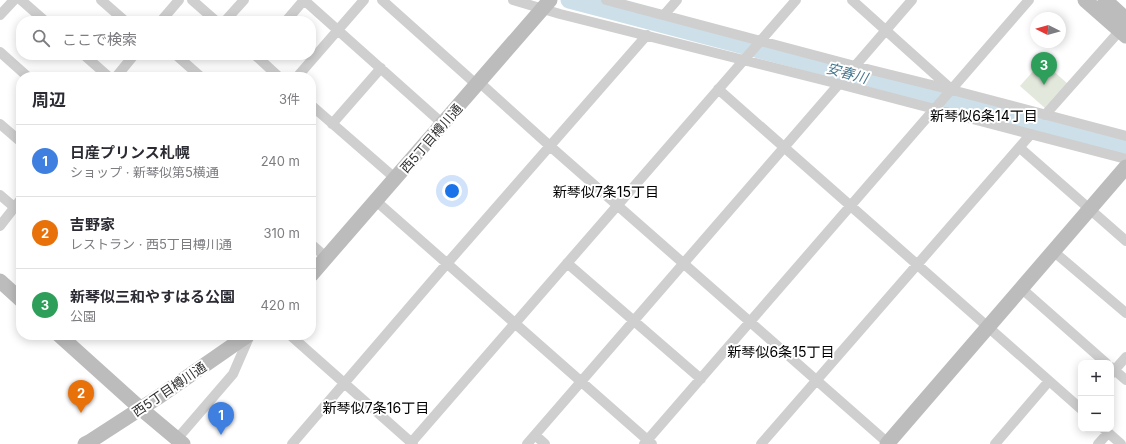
<!DOCTYPE html>
<html lang="ja">
<meta charset="utf-8">
<style>
body{margin:0;font-family:Inter,"Noto Sans JP",sans-serif;background:#f2f2f3;color:#2b2b33}
.controls{position:absolute;right:12px;bottom:12px;display:grid;overflow:hidden;border-radius:8px;box-shadow:0 2px 10px #0003}
.controls button{width:36px;height:36px;display:grid;place-items:center;padding:0;border:0;border-bottom:1px solid #e1e1e2;background:#fff;color:#2b2b33;font:20px sans-serif}
.compass{position:absolute;left:1030px;top:12px;width:36px;height:36px;border-radius:50%;background:#fff;box-shadow:0 2px 10px #0003;rotate:275deg}
.you{position:absolute;left:452px;top:191px;width:14px;height:14px;margin:-10px;border:3px solid #fff;border-radius:50%;background:#1a73e8;box-shadow:0 0 0 6px #1a73e833}
.badge{display:grid;place-items:center;width:26px;height:26px;border-radius:50%;background:#db2777;color:#fff;font-size:13px;font-weight:700}
.pin{position:absolute;translate:-50% -33px;filter:drop-shadow(0 1px 2px #0008)}
.pin::after{content:'';position:absolute;top:21px;width:14px;height:12px;background:inherit;clip-path:polygon(0 0,100% 0,50% 100%)}
.list{margin:0;padding:0;list-style:none}
h2{display:flex;justify-content:space-between;align-items:center;height:52px;margin:0;padding:0 16px;font-size:17px}
h2 small{font-size:13px;font-weight:400;color:#7c7c81}
.list li{display:grid;grid-template-columns:26px 1fr auto;gap:12px;align-items:center;box-sizing:border-box;height:72px;padding:0 16px;border-top:1px solid #e1e1e2}
.list b{display:block;font-size:15px;white-space:nowrap}
.list p{margin:0;font-size:13px;white-space:nowrap;color:#7c7c81}
.list em{font-size:13px;font-style:normal;color:#7c7c81}
.icon{flex:none;width:22px;height:22px;fill:none;stroke:currentColor;stroke-width:2;stroke-linecap:round;stroke-linejoin:round}
.map{position:relative;flex:none;width:1126px;height:444px;overflow:hidden}
.search{position:absolute;background:#fff;box-shadow:0 2px 10px #0003;left:16px;top:16px;width:300px;height:44px;display:flex;align-items:center;gap:10px;box-sizing:border-box;padding:0 14px;border-radius:16px;color:#7c7c81;font-size:15px}
.panel{position:absolute;background:#fff;box-shadow:0 2px 10px #0003;left:16px;top:72px;width:300px;height:268px;border-radius:16px}
.map>svg:first-child{display:block}
.green{fill:#e3e8dc}
.lines{fill:none;stroke-linecap:round;stroke-linejoin:round}
.river{stroke:#cde0e9;stroke-width:17}
.street{stroke:#cfcfcf;stroke-width:10}
.secondary{stroke:#bcbcbc;stroke-width:15}
.labels{text-anchor:middle;stroke-width:4;stroke-linejoin:round;paint-order:stroke}
.street-label{font-size:13px;fill:#323232;stroke:#fff}
.water-label{font-size:14px;font-style:italic;fill:#46768e;stroke:#fff}
.neighbourhood-label{font-size:14px;fill:#000;stroke:#fff}
</style>
<div class="map">
<svg width="1126" height="444" viewBox="0 0 1126 444">
<rect width="100%" height="100%" fill="#fff"/>
<path class="green" d="M1042,61L1068,84L1046,109L1020,86Z"/>
<g class="lines">
<path class="river" d="M569,0L1126,146"/>
<path class="street" d="M21,0L45,21
M101,0L125,21
M192,0L216,21
M304,0L443,124
M382,0L477,85
M513,0L560,14L839,84L1126,159
M606,0L855,66L952,90L1126,136
M852,0L950,88
M0,15L14,0
M664,15L677,0
M161,21L179,0
M225,21L244,0
M286,21L304,0
M0,52L28,77
M84,55L109,77
M176,55L201,77
M255,55L279,77
M855,66L912,0
M116,77L134,55
M297,77L364,0
M479,82L551,147L889,444
M718,89L1081,409
M311,105L396,179
M1045,115L1123,27
M0,124L21,142
M332,124L381,68
M1020,148L1126,241
M0,195L14,207
M376,201L652,444
M0,226L21,199
M311,244L327,258
M1053,251L1126,313
M567,263L701,379
M1021,288L1106,363
M290,335L413,444
M1111,367L1126,380
M1111,374L1126,357
M1104,429L1121,444
M535,435L545,444
M177,439L233,374L250,335
M292,444L444,267L647,35
M410,444L796,0
M527,444L839,84
M644,444L1029,0
M761,444L1031,134
M995,444L1049,381
M1098,444L1108,433"/>
<path class="secondary" d="M1085,0L1126,36
M1105,0L1126,19
M311,275L550,0
M0,281L21,300
M59,335L140,408L183,444
M85,444L89,442L157,398L248,335
M887,444L1126,167"/>
</g>
<g class="labels">
<g class="street-label">
<text transform="translate(431 138) rotate(-49)" y="5">西5丁目樽川通</text>
<text transform="translate(169 389) rotate(-34)" y="5">西5丁目樽川通</text>
</g>
<g class="water-label">
<text transform="translate(847 73) rotate(15)" y="5">安春川</text>
</g>
<g class="neighbourhood-label">
<text x="984" y="121">新琴似6条14丁目</text>
<text x="606" y="197">新琴似7条15丁目</text>
<text x="781" y="357">新琴似6条15丁目</text>
<text x="376" y="413">新琴似7条16丁目</text>
</g>
</g>
</svg>
<div class="controls">
<button>+</button>
<button>−</button>
</div>
<svg class="compass" viewBox="-18 -18 36 36"><path d="M0-13l5 13h-10z" fill="#e53935"/><path d="M0 13l5-13h-10z" fill="#7c7c81"/></svg>
<div class="you"></div>
<div class="pin badge" style="left:221px;top:435px;background:#3f7fe0">1</div>
<div class="pin badge" style="left:81px;top:413px;background:#e8710a">2</div>
<div class="pin badge" style="left:1044px;top:85px;background:#2e9e5b">3</div>
<div class="search"><svg class="icon" aria-label="search" viewBox="0 0 24 24"><circle cx="10" cy="10" r="6"/><path d="M15 15l6 6"/></svg>ここで検索</div>
<section class="panel">
<h2>周辺<small>3件</small></h2>
<ul class="list">
<li><span class="badge" style="background:#3f7fe0">1</span><div><b>日産プリンス札幌</b><p>ショップ · 新琴似第5横通</p></div><em>240 m</em></li>
<li><span class="badge" style="background:#e8710a">2</span><div><b>吉野家</b><p>レストラン · 西5丁目樽川通</p></div><em>310 m</em></li>
<li><span class="badge" style="background:#2e9e5b">3</span><div><b>新琴似三和やすはる公園</b><p>公園</p></div><em>420 m</em></li>
</ul>
</section>
</div>
